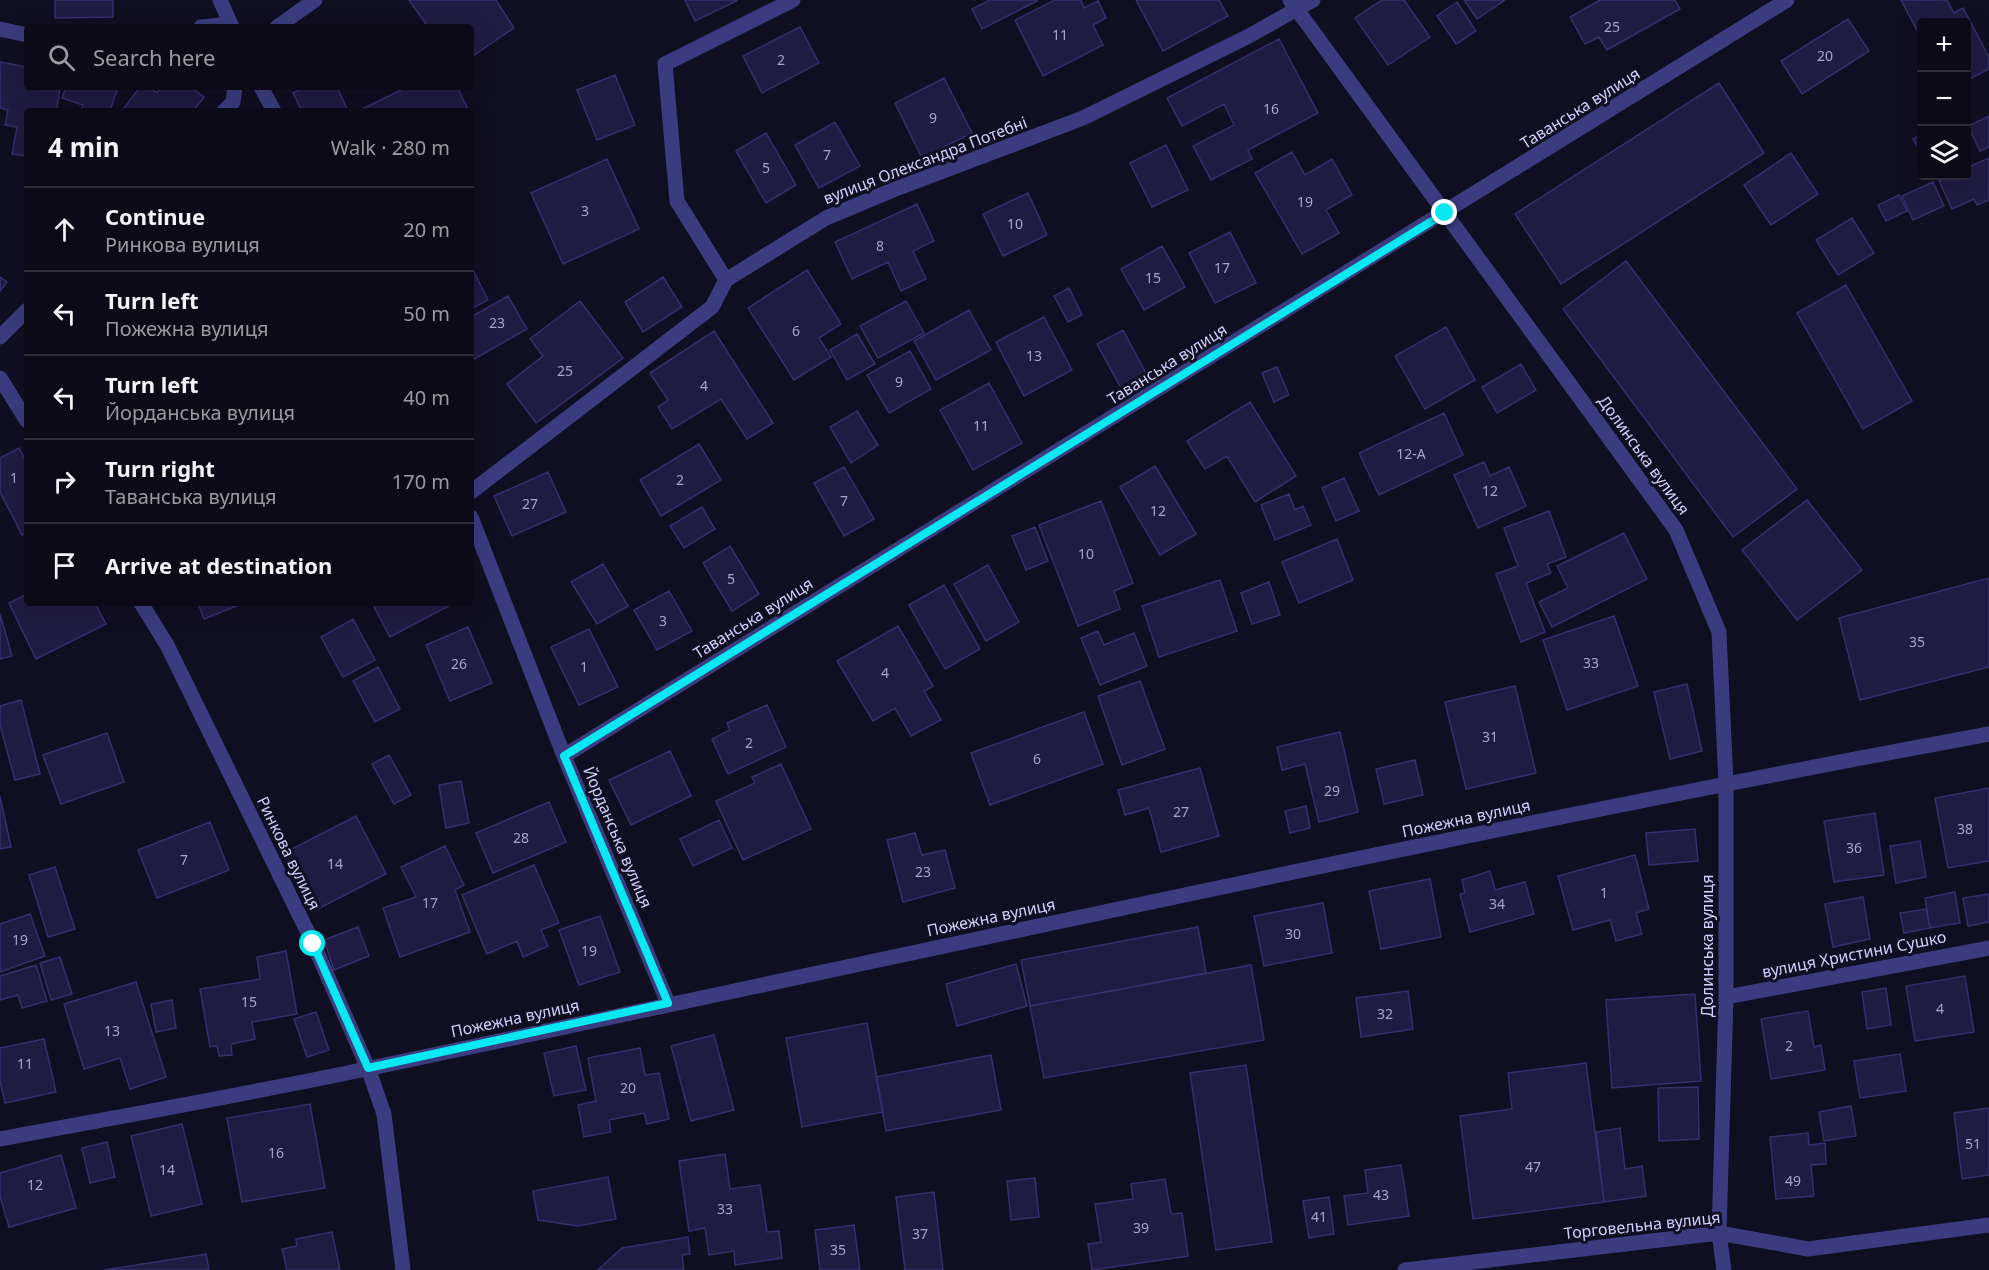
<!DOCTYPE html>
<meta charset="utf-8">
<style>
body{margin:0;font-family:"Noto Sans",sans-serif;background:#151322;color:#f1f3f6}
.controls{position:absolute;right:18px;top:18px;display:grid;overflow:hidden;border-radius:6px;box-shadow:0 6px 24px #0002}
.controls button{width:54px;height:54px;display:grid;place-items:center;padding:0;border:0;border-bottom:2px solid #2c2b38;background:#0c0a19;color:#f1f3f6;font:30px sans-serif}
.stop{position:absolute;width:18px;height:18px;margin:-14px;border:4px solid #08e8f1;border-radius:50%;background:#fff}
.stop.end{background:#08e8f1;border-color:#fff;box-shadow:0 2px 6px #0008}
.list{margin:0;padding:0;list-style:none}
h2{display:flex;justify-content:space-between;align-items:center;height:78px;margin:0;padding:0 24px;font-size:26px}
h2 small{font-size:20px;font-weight:400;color:#9a9aa2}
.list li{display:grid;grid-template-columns:39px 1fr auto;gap:18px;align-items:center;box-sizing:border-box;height:84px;padding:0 24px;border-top:2px solid #2c2b38}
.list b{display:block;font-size:22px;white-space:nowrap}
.list p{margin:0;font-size:20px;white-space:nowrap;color:#9a9aa2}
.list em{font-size:20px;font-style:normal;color:#9a9aa2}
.icon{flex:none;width:33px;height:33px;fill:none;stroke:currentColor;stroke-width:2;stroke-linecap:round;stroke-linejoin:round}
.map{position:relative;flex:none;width:1989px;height:1270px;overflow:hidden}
.search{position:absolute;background:#0c0a19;box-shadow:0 6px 24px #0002;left:24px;top:24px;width:450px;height:66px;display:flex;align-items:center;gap:15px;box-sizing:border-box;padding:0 21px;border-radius:6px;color:#9a9aa2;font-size:22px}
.panel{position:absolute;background:#0c0a19;box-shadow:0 6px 24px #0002;left:24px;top:108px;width:450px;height:498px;border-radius:6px}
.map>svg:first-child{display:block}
.building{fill:#201b42;stroke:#362e6d;stroke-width:1.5}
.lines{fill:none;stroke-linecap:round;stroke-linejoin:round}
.minor{stroke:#3b3c7f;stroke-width:15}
.route{stroke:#08e8f1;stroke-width:8}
.labels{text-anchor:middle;stroke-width:6;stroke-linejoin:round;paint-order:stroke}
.number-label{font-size:14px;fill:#a6a3ce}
.street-label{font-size:16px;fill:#d3d0fd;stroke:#100e21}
</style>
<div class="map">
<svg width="1989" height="1270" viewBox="0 0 1989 1270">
<rect width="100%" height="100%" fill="#100e21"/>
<path class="building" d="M55,0H113V17L55,18Z
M409,0H496L514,28L471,57V27H428Z
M685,0H738L695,21Z
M990,0H1037V1L982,29L972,9Z
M1055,0H1081L1084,8L1098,1L1106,18L1093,25L1103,45L1043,76L1015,20Z
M1136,0H1219L1228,16L1163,51Z
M1382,0H1404L1430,37L1388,65L1355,18Z
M1464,0H1505L1477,19Z
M1600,0H1675L1680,9L1607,50L1599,37L1585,44L1570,17Z
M1901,0H1947L1954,13L1963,8L1989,57V69L1966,81V22H1922V40Z
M1457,2L1476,31L1456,44L1437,16Z
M1848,19L1869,51L1802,94L1781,61Z
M800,27L819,63L762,93L743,56Z
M1279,39L1318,113L1248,150L1252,159L1211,180L1193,146L1234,125L1224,104L1182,126L1167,98Z
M0,62L27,67V87H60L57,108L68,110L27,111V156L12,154L17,127L5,125L8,110L0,108Z
M615,75L635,125L597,140L577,90Z
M944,78L972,133L922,158L895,103Z
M1719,83L1764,153L1561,284L1515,214Z
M66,87H118L110,111L81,110L83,105L62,98Z
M140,87H149L157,93L161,87H190L204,97L193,111H128L124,108Z
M306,87H337L348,111H302L293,93Z
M407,87H457L469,111H358Z
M1989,116V147L1980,151L1968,126Z
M835,122L860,166L819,188L795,145Z
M766,133L796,185L766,203L736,151Z
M1922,134V155L1913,139Z
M1166,145L1188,190L1152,207L1130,163Z
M1292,152L1305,175L1332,159L1352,195L1326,210L1339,233L1302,254L1255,173Z
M1791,153L1818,194L1771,225L1744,185Z
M1989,158V200L1977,205L1974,199L1952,209L1939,181L1951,176H1966V168Z
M607,159L639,229L563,264L531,193Z
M1933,182L1944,206L1913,220L1902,196Z
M1028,193L1047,235L1003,256L983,214Z
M1899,195L1907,211L1886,221L1878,205Z
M917,204L934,241L913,251L926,279L901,291L888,262L852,279L835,242Z
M1852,218L1874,253L1838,275L1816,240Z
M1230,232L1256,283L1215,303L1189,253Z
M1162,246L1185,287L1144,310L1121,269Z
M1626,261L1797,489L1733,537L1563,309Z
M471,266L488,300L471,309Z
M807,270L841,324L819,338L831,357L794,380L748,308Z
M0,277L7,282L0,291Z
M663,277L682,307L643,332L625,302Z
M1846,285L1912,401L1863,429L1797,313Z
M1069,288L1082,315L1068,322L1054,296Z
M508,296L527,329L471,361V317Z
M580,301L623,358L536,423L507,384L543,356L530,339Z
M906,301L924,333L878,358L860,326Z
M969,310L991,350L936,380L914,341Z
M1044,317L1072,370L1024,396L996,342Z
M1446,327L1475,380L1425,409L1395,356Z
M1123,330L1148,377L1122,390L1097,344Z
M714,331L773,423L747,439L721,399L672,429L658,407L668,400L650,373Z
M857,334L875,364L847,380L830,350Z
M910,351L931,389L889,413L867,375Z
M1521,364L1536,390L1497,413L1482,387Z
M1277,367L1289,395L1274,402L1262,373Z
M989,383L1022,443L973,470L940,410Z
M1250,402L1296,476L1255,502L1227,456L1205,469L1187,441Z
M857,411L878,445L851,463L830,427Z
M1444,413L1463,455L1379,495L1359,453Z
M699,444L721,480L661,516L640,480Z
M19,448L27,463V533L22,535L0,492V458Z
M1484,462L1490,476L1509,467L1526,506L1478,528L1454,475Z
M1155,466L1196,534L1160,555L1120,487Z
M844,467L874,519L844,536L814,483Z
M548,472L566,512L512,536L494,496Z
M1344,478L1359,511L1336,521L1322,488Z
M1289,494L1295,510L1303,506L1311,525L1275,540L1261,505Z
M1807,500L1862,570L1797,620L1742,550Z
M1101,501L1133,583L1114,591L1120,609L1078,626L1039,525Z
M702,507L715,529L684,548L670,526Z
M1549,511L1566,557L1547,564L1551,573L1526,583L1545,632L1521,642L1496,574L1518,566L1504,528Z
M1035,527L1048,561L1026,570L1012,536Z
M1624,533L1647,579L1552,627L1539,602L1568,588L1557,566Z
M1337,539L1353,580L1299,603L1282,562Z
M730,546L759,594L732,611L703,563Z
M603,564L628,606L597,624L571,582Z
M988,565L1019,622L986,641L954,584Z
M1989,578V667L1860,700L1839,618Z
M1220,580L1237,631L1159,657L1142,606Z
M1269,582L1280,615L1252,624L1241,593Z
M944,585L980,649L945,669L909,605Z
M669,591L692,631L657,650L634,610Z
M27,594V603H95L106,624L36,659L9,603Z
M198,603H244L204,619Z
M372,603H454L390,637Z
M0,614L12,656L0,659Z
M1614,616L1638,686L1567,710L1543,640Z
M353,619L375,660L343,677L321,637Z
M898,626L933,686L924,691L941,720L911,736L895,708L873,721L837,661Z
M468,627L492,683L450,701L426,645Z
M589,629L618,687L579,705L551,647Z
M1098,631L1104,645L1134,633L1147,666L1100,685L1081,638Z
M378,667L400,709L375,722L353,681Z
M1140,681L1165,749L1122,765L1098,696Z
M1687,684L1702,751L1670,759L1654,692Z
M1515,686L1536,773L1466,789L1445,702Z
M21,700L40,774L15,780L0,725V706Z
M767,705L786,747L728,774L712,739L730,730L727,723Z
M1084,712L1103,764L990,805L971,753Z
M1340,732L1358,812L1319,822L1305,764L1282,770L1277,747Z
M107,733L124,782L61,804L43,755Z
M670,751L691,796L631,825L609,780Z
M389,755L411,795L394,804L372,764Z
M1415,760L1423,795L1384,804L1376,769Z
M781,764L811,829L743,860L716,801L755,783L752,777Z
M1200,768L1219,836L1161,852L1149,808L1125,815L1118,790Z
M461,781L469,823L446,828L439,785Z
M1989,788V861L1948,868L1935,798Z
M0,796L11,847L0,849Z
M549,802L566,842L493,873L476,833Z
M1306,806L1310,828L1290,833L1285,811Z
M1875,813L1884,875L1834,882L1824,821Z
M356,816L386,874L314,911L284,853Z
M719,820L732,848L693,866L680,839Z
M210,822L229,870L157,898L138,850Z
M1695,829L1698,861L1649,865L1646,833Z
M915,833L922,855L945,850L955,888L903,902L887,840Z
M1920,841L1926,877L1896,883L1890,846Z
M445,846L464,885L455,890L470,932L400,957L383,908L416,897L401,867Z
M1635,855L1649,909L1636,913L1642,934L1616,941L1610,920L1573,930L1558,876Z
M534,865L559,923L541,930L548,946L523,957L517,941L487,954L462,895Z
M55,867L75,929L48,937L29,875Z
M1490,871L1495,890L1525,882L1534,914L1470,932L1460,894L1465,893L1462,880Z
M1430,879L1441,937L1381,949L1369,891Z
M1955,892L1960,923L1930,928L1925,898Z
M1989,894V922L1968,926L1963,898Z
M1863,897L1870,939L1833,947L1825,904Z
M1323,903L1332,953L1264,966L1254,916Z
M1926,909L1930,928L1904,933L1900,913Z
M30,914L45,956L0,972V924Z
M600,916L620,972L579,985L559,930Z
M358,927L369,956L334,970L324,940Z
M1198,927L1206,973L1030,1006L1021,960Z
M286,951L297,1014L252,1022L255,1039L231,1044L232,1055L219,1056L217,1046L210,1047L200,989L260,979L257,957Z
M60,957L72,994L51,1000L40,963Z
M1016,964L1027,1006L957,1026L946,984Z
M36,965L47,1001L22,1008L18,995L0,1000V976Z
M1251,965L1264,1040L1044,1078L1030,1006Z
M1965,976L1974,1032L1915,1041L1906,986Z
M136,982L166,1077L130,1089L120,1058L84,1069L64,1004Z
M1886,988L1891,1025L1867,1029L1862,992Z
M1408,991L1413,1029L1361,1037L1356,998Z
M1695,994L1701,1081L1612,1088L1606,1000Z
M172,1000L176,1028L156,1032L151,1004Z
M1808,1011L1814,1047L1821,1045L1825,1070L1771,1079L1761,1019Z
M316,1012L329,1050L307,1057L294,1019Z
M867,1023L883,1112L802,1127L786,1038Z
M714,1035L734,1110L691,1121L671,1046Z
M44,1039L56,1092L5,1103L0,1081V1048Z
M576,1046L586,1090L554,1096L544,1053Z
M640,1048L645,1075L659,1073L669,1119L647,1124L644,1113L609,1120L611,1132L584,1137L578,1105L596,1101L588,1058Z
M1900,1054L1906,1091L1860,1098L1854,1061Z
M991,1055L1001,1110L886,1131L876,1077Z
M1586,1063L1604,1202L1473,1219L1460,1116L1512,1109L1508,1073Z
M1246,1065L1272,1242L1216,1250L1190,1073Z
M1698,1087L1699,1139L1659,1141L1658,1088Z
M310,1104L325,1188L242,1202L227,1118Z
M1851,1106L1856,1136L1824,1141L1819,1112Z
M1989,1108V1175L1962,1179L1954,1113Z
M182,1124L202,1204L151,1216L131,1136Z
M1620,1128L1625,1169L1642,1166L1646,1196L1604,1202L1596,1132Z
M1808,1133L1809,1145L1825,1143L1826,1164L1811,1165L1814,1196L1776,1199L1770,1137Z
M107,1142L115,1177L90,1183L82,1148Z
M725,1154L730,1189L760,1185L767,1232L779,1231L782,1258L735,1265L734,1251L709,1255L705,1228L689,1231L679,1161Z
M61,1155L76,1208L9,1227L0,1196V1173Z
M1401,1165L1409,1216L1348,1225L1344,1196L1368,1193L1365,1170Z
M608,1177L616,1219L578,1226L538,1220L533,1191Z
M1035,1178L1039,1217L1011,1220L1007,1181Z
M1165,1179L1171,1214L1182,1213L1188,1256L1092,1270L1088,1244L1101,1242L1095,1204L1133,1199L1131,1184Z
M934,1192L943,1270H905L896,1197Z
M1329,1197L1334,1234L1309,1238L1303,1201Z
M854,1225L860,1270H820L815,1230Z
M332,1232L340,1270H287L282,1249L297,1246L296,1239Z
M688,1237L690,1254L682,1255L684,1270H598L622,1248Z
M206,1254L209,1270H104Z"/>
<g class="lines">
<path class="minor" d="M220,0L232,27
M1290,0L1676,530L1719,632L1726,783V997L1719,1233L1724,1270
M201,27L230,24
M277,27L315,0
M0,29L27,35
M261,87L274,111
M224,111L233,102L235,87
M726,280L677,201L665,64L793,0
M0,337L27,310
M0,378L27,421
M471,492L712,307L726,280L826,218L893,190L1083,118L1247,37L1313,0
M471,517L564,756L668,1003
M141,603L167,645L313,943L368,1068L384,1114L403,1270
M564,756L1787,0
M1726,997L1989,948
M0,1139C123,1116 248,1094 371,1068C910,955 1447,834 1989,734
M1405,1270L1719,1233L1808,1249L1989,1225"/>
</g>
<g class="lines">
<path class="route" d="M313,944L368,1068L668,1003L564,756L1445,213"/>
</g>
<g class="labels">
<g class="number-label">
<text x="1612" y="32">25</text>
<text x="1060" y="40">11</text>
<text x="1825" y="61">20</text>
<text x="781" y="65">2</text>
<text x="1271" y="114">16</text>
<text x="933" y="123">9</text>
<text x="827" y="160">7</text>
<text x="766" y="173">5</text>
<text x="1305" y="207">19</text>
<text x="585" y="216">3</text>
<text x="1015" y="229">10</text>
<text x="880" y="251">8</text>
<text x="1222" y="273">17</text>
<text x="1153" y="283">15</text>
<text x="497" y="328">23</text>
<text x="796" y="336">6</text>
<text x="1034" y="361">13</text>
<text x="565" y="376">25</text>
<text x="899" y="387">9</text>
<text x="704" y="391">4</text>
<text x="981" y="431">11</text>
<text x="1411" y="459">12-А</text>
<text x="14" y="483">1</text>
<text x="680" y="485">2</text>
<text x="1490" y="496">12</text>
<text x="844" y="506">7</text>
<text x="530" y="509">27</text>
<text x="1158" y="516">12</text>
<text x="1086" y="559">10</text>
<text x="731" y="584">5</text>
<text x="663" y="626">3</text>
<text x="1917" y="647">35</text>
<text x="1591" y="668">33</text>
<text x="459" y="669">26</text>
<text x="584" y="672">1</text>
<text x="885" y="678">4</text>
<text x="1490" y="742">31</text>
<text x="749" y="748">2</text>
<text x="1037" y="764">6</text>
<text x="1332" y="796">29</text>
<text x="1181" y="817">27</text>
<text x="1965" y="834">38</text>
<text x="521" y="843">28</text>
<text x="1854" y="853">36</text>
<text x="184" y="865">7</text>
<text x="335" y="869">14</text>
<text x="923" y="877">23</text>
<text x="1604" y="898">1</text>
<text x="430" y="908">17</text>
<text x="1497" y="909">34</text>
<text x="1293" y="939">30</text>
<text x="20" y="945">19</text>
<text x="589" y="956">19</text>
<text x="249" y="1007">15</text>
<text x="1940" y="1014">4</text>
<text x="1385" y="1019">32</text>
<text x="112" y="1036">13</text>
<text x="1789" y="1051">2</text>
<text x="25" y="1069">11</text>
<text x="628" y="1093">20</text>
<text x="1973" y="1149">51</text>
<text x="276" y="1158">16</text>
<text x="1533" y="1172">47</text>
<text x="167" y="1175">14</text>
<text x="1793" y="1186">49</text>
<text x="35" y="1190">12</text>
<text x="1381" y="1200">43</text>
<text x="725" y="1214">33</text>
<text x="1319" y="1222">41</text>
<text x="1141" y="1233">39</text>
<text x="920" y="1239">37</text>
<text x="838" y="1255">35</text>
</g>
<g class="street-label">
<text transform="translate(1580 108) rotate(-32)" y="6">Таванська вулиця</text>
<text transform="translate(925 160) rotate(-21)" y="6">вулиця Олександра Потебні</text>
<text transform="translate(1167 364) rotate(-32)" y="6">Таванська вулиця</text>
<text transform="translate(1644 455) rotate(54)" y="6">Долинська вулиця</text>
<text transform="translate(753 618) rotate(-32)" y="6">Таванська вулиця</text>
<text transform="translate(1466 818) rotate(-12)" y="6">Пожежна вулиця</text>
<text transform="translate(618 837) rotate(67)" y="6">Йорданська вулиця</text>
<text transform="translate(289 853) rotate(64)" y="6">Ринкова вулиця</text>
<text transform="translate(991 917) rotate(-12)" y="6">Пожежна вулиця</text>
<text transform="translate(1707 946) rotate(-90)" y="6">Долинська вулиця</text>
<text transform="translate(1854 954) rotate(-11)" y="6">вулиця Христини Сушко</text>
<text transform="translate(515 1018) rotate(-12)" y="6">Пожежна вулиця</text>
<text transform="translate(1642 1225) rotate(-6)" y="6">Торговельна вулиця</text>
</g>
</g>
</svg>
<div class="controls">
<button>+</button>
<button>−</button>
<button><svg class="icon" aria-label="layers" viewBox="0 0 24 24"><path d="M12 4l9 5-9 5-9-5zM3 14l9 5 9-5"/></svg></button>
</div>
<div class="stop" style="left:313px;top:944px"></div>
<div class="stop end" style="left:1445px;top:213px"></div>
<div class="search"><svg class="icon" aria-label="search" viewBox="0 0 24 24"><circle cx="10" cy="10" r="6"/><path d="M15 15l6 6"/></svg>Search here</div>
<section class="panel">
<h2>4 min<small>Walk · 280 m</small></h2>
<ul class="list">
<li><svg class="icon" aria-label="ahead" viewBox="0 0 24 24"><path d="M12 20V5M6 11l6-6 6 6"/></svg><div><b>Continue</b><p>Ринкова вулиця</p></div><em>20 m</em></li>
<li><svg class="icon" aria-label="left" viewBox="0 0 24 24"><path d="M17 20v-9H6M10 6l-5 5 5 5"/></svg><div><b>Turn left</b><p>Пожежна вулиця</p></div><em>50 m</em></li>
<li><svg class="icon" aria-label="left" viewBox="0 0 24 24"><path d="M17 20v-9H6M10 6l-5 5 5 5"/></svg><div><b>Turn left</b><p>Йорданська вулиця</p></div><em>40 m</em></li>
<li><svg class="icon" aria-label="right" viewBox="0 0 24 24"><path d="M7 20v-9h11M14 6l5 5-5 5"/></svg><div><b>Turn right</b><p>Таванська вулиця</p></div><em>170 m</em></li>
<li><svg class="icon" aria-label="arrive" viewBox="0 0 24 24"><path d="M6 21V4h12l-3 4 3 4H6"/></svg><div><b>Arrive at destination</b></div></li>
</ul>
</section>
</div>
